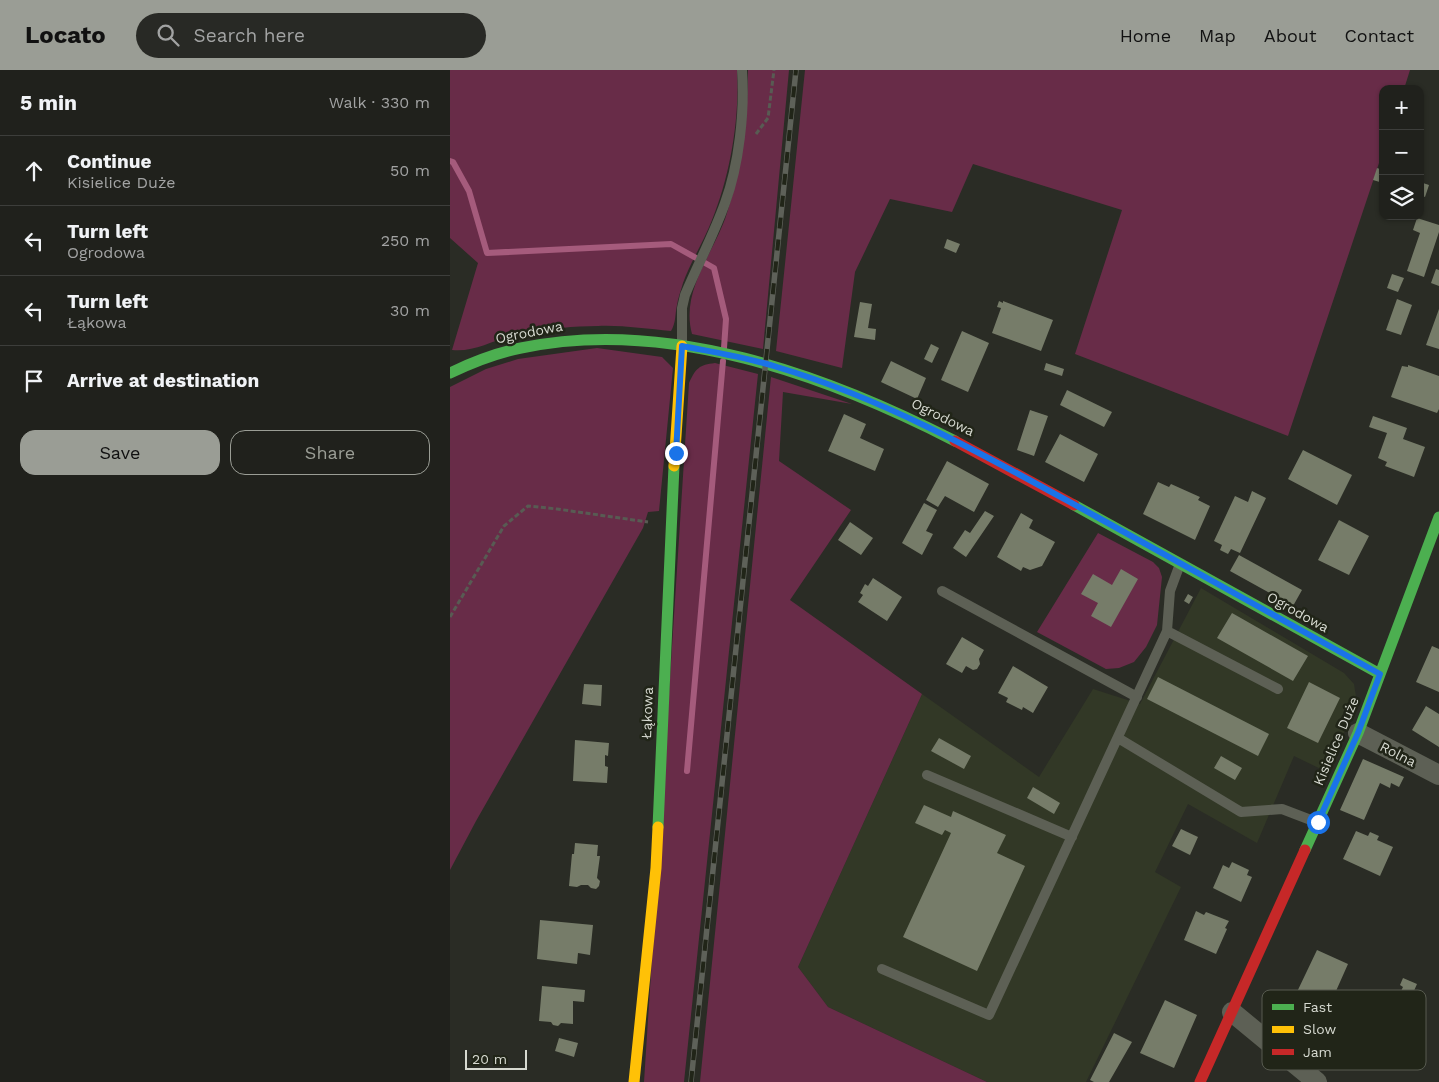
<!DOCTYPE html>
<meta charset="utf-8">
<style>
body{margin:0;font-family:"Work Sans",sans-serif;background:#282925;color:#f1f3f6}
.controls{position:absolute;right:15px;top:15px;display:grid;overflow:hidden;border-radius:10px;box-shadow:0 1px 4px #0004}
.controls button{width:45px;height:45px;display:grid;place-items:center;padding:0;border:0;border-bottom:1px solid #3d3e3b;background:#20211c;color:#f1f3f6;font:25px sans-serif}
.scale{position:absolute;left:15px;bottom:12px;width:62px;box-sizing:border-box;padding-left:5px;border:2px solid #d7dad1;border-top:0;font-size:14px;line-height:18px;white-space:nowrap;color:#d7dad1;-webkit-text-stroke:4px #212518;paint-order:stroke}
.stop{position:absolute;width:15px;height:15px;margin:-11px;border:4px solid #1a73e8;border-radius:50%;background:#fff}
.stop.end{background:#1a73e8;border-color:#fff;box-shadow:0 1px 5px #0008}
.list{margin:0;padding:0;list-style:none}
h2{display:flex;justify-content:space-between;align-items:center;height:65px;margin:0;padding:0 20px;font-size:21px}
h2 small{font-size:16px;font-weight:400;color:#a2a3a3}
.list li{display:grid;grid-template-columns:32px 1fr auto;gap:15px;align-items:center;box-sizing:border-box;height:70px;padding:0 20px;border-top:1px solid #3d3e3b}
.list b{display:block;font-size:19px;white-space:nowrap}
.list p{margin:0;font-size:16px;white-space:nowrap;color:#a2a3a3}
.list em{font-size:16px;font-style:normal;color:#a2a3a3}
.actions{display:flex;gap:10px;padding:15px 20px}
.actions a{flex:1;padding:11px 0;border:1px solid #9a9d95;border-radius:15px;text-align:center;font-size:18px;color:#9a9d95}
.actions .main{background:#9a9d95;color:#111}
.icon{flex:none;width:28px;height:28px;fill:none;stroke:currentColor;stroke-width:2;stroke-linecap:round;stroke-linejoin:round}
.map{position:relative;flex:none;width:989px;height:1012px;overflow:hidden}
header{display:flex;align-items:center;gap:30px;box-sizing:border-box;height:70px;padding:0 25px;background:#9a9d95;color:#111}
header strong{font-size:24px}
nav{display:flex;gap:28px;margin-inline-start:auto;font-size:18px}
.search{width:350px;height:45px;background:#282925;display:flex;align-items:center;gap:12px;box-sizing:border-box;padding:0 18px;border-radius:28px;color:#a2a3a3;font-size:19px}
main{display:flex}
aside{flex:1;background:#20211c}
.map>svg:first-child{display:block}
.built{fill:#323826}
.green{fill:#682c48}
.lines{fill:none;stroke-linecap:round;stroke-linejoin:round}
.stream{stroke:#a55b7c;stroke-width:6}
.building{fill:#767c69}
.path{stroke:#585b53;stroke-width:3;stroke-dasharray:5 2.5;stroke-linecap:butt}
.lane{stroke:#5d6055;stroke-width:10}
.street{stroke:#5d6055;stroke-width:20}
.fast{stroke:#4caf50;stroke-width:11}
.slow{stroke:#ffc107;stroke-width:11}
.jam{stroke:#c62828;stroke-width:11}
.rail-casing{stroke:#5e6159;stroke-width:5.5}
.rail{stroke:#212518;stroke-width:4;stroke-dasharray:11;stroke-linecap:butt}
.route{stroke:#1a73e8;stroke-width:6}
.labels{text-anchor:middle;stroke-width:5;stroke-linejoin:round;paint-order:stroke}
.street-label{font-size:14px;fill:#d7dad1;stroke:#212518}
.key{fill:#212518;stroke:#585b50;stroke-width:1}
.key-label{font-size:14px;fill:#d7dad1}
</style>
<header>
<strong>Locato</strong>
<div class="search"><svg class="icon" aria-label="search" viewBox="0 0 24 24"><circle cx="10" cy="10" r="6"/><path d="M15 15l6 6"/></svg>Search here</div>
<nav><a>Home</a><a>Map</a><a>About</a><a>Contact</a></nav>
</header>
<main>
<aside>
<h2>5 min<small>Walk · 330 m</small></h2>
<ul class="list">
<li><svg class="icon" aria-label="ahead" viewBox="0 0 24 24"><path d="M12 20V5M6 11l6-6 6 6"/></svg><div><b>Continue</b><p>Kisielice Duże</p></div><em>50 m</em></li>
<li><svg class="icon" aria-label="left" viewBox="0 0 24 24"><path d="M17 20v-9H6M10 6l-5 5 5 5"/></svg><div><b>Turn left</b><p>Ogrodowa</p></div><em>250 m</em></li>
<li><svg class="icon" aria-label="left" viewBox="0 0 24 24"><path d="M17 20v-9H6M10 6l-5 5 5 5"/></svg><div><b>Turn left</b><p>Łąkowa</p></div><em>30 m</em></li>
<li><svg class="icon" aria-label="arrive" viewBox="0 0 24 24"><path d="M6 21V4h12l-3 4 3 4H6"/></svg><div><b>Arrive at destination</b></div></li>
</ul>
<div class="actions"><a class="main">Save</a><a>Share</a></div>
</aside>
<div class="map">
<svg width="989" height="1012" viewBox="0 0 989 1012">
<rect width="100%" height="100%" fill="#2a2c25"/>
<path class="built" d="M751,518L894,603L904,614L907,633L877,702L844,686L807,773L738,734L705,802L731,817L636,1012H537L378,937L348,897L472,624L589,707L643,619L690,634Z"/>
<path class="green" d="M0,0H287C290,48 280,106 262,150C254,171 241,191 233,213C231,220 228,228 227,235C225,244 226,253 221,261C197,259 172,255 148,256C124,256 99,259 75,262C50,266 27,283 2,280L28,193L0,168Z
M298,0H339L313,279L242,264C230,220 265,182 277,143C292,97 298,48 298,0Z
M355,0H960L954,19H933V81L838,366L625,284L672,140L523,94L502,142L440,129L405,202L392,298L326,281Z
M147,278L212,287L223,298L209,441L198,442L193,458L26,751L0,800V317L36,299L68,289Z
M265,293L308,304L234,1012H194L239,313C246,298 249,295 265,293Z
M321,307L402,334L333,322L329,391L401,440L340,530L472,624L348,897L378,937L537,1012H250Z
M648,463L703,492L709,498L712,507L707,555L696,577L684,592L669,598L656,599L587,562Z"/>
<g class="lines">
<path class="stream" d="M0,91L3,92L19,121L37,183L221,174L264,198L276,249L274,278
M237,701L273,291"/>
</g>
<path class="building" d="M927,98L933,100V113L923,110Z
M970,112L979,115L975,127L970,125Z
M967,148L989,155V162L974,207L957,201L970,163L963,160Z
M497,169L510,174L506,183L494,178Z
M986,199L989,200V216L981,213Z
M942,204L954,208L948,222L937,218Z
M947,229L962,235L951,265L936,260Z
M549,231L553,233V231L603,250L591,281L542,263L551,238L547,237Z
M410,232L422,234L418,258L426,259L425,270L404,267Z
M989,239V279L976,275Z
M512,261L539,273L518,322L491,310Z
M481,274L489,278L482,293L474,289Z
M441,291L476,308L467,329L431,312Z
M596,293L614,299L612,306L594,300Z
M958,295L989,306V339L987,343L941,327L952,296L958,297Z
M617,320L662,342L654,357L610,335Z
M580,340L598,346L584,386L567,380Z
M394,344L416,354L410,368L434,379L425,401L378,381Z
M923,346L957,358L953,369L975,377L964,407L935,396L937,392L928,388L937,363L919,357Z
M610,364L648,384L634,412L595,392Z
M853,380L902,405L887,435L838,409Z
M497,391L539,414L524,442L495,426L488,437L476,430Z
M708,412L719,417L721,414L750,427L748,430L760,436L745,470L693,444Z
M802,421L816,428L790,483L781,479L778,484L770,480L772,475L764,471L785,426L798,432Z
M474,433L487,440L476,461L483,464L472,485L452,473Z
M535,441L544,446L516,487L503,478L515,460L520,463Z
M571,443L583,450L579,458L605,472L592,496L580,500L573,497L571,501L547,487Z
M889,450L919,466L899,505L868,490Z
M400,452L423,468L411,485L388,470Z
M789,485L852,520L843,536L780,501Z
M671,499L688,509L661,557L641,546L648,533L631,524L643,504L662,515Z
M423,508L452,527L437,551L408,532L413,525L410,523L415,514L418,516Z
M738,524L743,527L739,534L734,531Z
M782,543L858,586L843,611L767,568Z
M512,567L534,580L529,589L530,594L527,599L523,600L516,596L512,603L496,594Z
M982,576L989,579V622L966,612Z
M563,596L598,617L583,643L573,637L572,640L556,632L558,628L548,623Z
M708,607L819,664L808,686L697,629Z
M859,612L890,628L868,673L837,658Z
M134,614L152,615L151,636L132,634Z
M976,636L989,644V677L962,660Z
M489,668L521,686L514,699L481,681Z
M125,670L159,673L158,686L155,685V696L158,697L157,713L123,711Z
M771,686L792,698L785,710L764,698Z
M913,689L954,707L949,717L941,713L940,718L930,713L914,750L890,740Z
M583,717L610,733L604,744L577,728Z
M474,735L501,747L503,741L556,765L547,783L575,796L527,901L453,867L501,763L495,760L492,765L465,753Z
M731,759L748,767L740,785L722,776Z
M906,761L918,766L920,762L929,766L927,770L943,777L930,806L893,789Z
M125,773L148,775L147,786H150L147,808L150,811L149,816L146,819L141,818L138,815H131L127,817L119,816L122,784H124Z
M782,792L799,800L797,805L802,807L791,832L763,818L773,795L779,798Z
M746,841L754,845L756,842L779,851L775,858L777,859L766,884L734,870Z
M90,850L143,855L140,885L128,883L127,894L87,889Z
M867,880L898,894L878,939L846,924Z
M953,908L967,914L933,991L919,984L922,976L925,978L928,971L930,966L928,964L933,952L936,953L941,942L938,940L944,927L947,929L953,917L950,915Z
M92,916L135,920L134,932L123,931V954L111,953L108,956L103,955L101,952L89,951Z
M715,930L747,945L724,998L690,983Z
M664,963L682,972L659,1012H644L640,1010Z
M109,968L128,973L124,987L105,981Z"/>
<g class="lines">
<path class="path" d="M306,64L318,48L324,0
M0,547L54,456L78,436L107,439L198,452"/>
<path class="lane" d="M232,275V238L235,225C248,194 264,164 275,133C289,95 295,41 292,0
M492,521L687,627
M717,561L828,619
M668,668L791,742L832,739L866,752
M477,705L622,767
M432,899L539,945L717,561L720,521L730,494"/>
<path class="street" d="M908,663L989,705
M782,942L867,1012"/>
<path class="fast" d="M0,303C23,292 46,283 71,278C217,247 376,305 505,371
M624,435L930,604
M208,757L224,396
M855,780L908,663L989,447"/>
<path class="slow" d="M224,396L232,276
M184,1012L206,798L208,757"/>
<path class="jam" d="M505,371L624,435
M750,1012L855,780"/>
<g class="rail-casing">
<path id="rail" d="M241,1012L346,0"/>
</g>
<use href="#rail" class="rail"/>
</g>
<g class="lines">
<path class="route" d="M226,383L232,276C263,282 296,287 327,297C441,331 543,390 647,447C742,499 836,552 930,604L908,663L868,752"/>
</g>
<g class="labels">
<g class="street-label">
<text transform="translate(79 262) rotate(-11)" y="5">Ogrodowa</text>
<text transform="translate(493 347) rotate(26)" y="5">Ogrodowa</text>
<text transform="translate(848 542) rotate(29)" y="5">Ogrodowa</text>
<text transform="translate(197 643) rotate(-88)" y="5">Łąkowa</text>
<text transform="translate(886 671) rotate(-67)" y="5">Kisielice Duże</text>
<text transform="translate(948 684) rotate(27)" y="5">Rolna</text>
</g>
</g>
<rect x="812" y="920" width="164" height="80" rx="8" class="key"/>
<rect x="822" y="934" width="22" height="6" fill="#4caf50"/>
<rect x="822" y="956" width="22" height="7" fill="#ffc107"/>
<rect x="822" y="979" width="22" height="6" fill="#c62828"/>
<g class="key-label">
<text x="853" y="942">Fast</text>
<text x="853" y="964">Slow</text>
<text x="853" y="987">Jam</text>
</g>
</svg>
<div class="controls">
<button>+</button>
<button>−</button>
<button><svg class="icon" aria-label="layers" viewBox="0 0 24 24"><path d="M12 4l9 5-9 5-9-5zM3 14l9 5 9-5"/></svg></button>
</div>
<div class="scale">20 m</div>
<div class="stop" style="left:868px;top:752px"></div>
<div class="stop end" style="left:226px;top:383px"></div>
</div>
</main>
